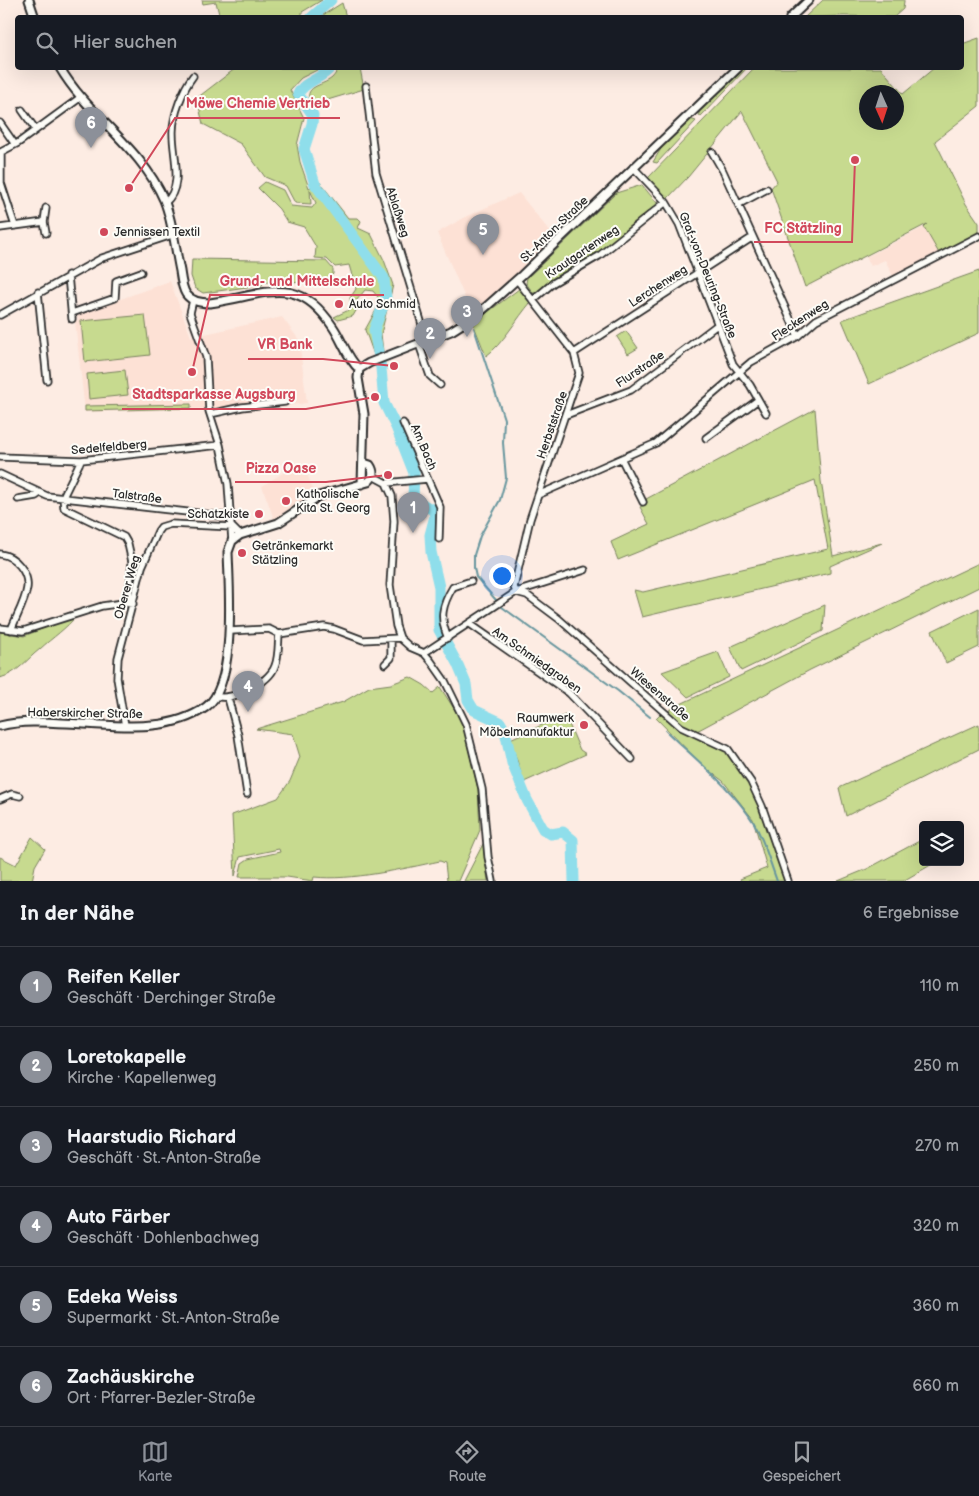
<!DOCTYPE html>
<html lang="de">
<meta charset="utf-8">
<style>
body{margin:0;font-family:"Balsamiq Sans",sans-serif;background:#242831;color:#f1f3f6}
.controls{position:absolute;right:15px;bottom:15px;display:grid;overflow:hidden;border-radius:5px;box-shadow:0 5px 20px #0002}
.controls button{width:45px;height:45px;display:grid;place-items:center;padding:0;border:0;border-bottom:1px solid #363941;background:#171b24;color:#f1f3f6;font:25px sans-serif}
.compass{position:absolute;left:859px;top:85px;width:45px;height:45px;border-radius:50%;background:#171b24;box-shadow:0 5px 20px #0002;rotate:177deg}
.you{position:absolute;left:501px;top:575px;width:18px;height:18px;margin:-12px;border:4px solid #fff;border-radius:50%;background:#1a73e8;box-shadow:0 0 0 8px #1a73e833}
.badge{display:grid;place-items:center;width:32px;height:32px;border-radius:50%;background:#8c9099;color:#fff;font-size:16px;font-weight:700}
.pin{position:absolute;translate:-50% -41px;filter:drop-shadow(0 1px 2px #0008)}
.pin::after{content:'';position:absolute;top:26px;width:18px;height:15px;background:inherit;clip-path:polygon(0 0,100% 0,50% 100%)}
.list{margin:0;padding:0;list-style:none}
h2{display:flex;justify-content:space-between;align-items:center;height:65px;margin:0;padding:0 20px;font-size:21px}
h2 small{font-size:16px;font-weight:400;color:#9ea1a6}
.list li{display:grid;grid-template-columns:32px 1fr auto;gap:15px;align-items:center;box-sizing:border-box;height:80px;padding:0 20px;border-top:1px solid #363941}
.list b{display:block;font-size:19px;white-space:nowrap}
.list p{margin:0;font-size:16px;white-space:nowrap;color:#9ea1a6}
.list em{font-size:16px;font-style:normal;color:#9ea1a6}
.icon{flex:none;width:28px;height:28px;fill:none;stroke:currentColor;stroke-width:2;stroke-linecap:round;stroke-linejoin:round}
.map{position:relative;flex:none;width:979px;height:881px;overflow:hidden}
.search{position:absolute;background:#171b24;box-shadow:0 5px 20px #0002;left:15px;right:15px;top:15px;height:55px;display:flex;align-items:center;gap:12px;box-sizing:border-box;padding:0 18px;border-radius:5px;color:#9ea1a6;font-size:19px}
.sheet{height:545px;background:#171b24}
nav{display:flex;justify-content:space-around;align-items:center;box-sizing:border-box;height:70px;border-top:1px solid #363941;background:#171b24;font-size:14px;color:#9ea1a6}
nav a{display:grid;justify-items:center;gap:2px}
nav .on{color:#8c9099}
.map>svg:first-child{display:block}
.built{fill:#fde1d5}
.green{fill:#c7da8f;stroke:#79825d;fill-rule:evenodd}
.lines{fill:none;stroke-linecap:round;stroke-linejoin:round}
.stream{stroke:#67969e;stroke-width:2}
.river{stroke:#8fdeeb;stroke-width:11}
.minor-casing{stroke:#2b2b2b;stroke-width:9}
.tertiary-casing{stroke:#2b2b2b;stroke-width:11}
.minor{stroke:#fdfcf7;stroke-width:5.5}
.tertiary{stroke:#fdfcf7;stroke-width:7}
.poi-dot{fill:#d1495b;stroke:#fdfcf7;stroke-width:2}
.labels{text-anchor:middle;stroke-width:4;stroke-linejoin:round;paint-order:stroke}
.street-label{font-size:12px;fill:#2b2b2b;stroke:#fdfcf7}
.poi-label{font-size:12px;fill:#2b2b2b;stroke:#fdfcf7;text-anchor:start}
.leader{fill:none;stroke:#d1495b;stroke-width:2}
.callout-dot{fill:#d1495b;stroke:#fdfcf7;stroke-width:2}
.callout-label{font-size:14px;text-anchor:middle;font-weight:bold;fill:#d1495b;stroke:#fdfcf7;stroke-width:4;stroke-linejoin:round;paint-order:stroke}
</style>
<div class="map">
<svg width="979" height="881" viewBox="0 0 979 881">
<rect width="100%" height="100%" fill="#fdece3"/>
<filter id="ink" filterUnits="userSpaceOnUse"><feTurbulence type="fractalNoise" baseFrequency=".02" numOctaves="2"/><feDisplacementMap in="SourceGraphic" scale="10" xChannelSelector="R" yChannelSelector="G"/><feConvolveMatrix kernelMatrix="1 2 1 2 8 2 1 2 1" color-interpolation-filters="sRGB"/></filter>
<g filter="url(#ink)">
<path class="built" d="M519,193L555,238L514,278L472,314L437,233L467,216Z
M924,227L940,255L894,278L885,260L871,266L866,257Z
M170,281L191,337L282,317L299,340L307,403L216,415L201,409L85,412L75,321L78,320L77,315Z
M291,468L296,474L306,471L315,494L274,519L262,486Z"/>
<path class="green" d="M202,0H322L302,12V17L220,18L216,2L203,4Z
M823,0H904V1L903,9L894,17L844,16L805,17Z
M342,3L346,17H320Z
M979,38V106L935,141L966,204L979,223V241L977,237L940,255L924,227L927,224L805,287L771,188L777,181L742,111L688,177L667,199L648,178L754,68H881L903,94L934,68H962V44ZM866,92H896V122H866Z
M236,68H321L301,78L290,90L304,118L297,145L300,162L309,188L319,181L348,218H358L361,221L358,228L371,234L384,260L393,285L381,334L383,351L374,355L365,330L381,301L373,291L365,290L356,301L357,309L353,316L338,320L334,317L351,309L350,298L356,289L349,265L335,267L327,259L315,258L316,247L304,227L287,222L279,209L258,188L265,182L283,190L291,206L312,208L316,203L310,190L311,204L295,203L286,186L265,177L241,144L203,124L197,98Z
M339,68H360L364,89L311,105C302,85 321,87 332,78C335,75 337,71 339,68Z
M743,68H747L701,116L699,115V111Z
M690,119L696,121L657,163L653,162L665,142Z
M642,185L657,203V206L592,258L551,281L537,293H533L526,283L527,278L616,193Z
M192,259L326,261L333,269V274L326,283L263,282L262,285L203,293L195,288L191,276Z
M979,271V333L869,384L842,320Z
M519,289L522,290L531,302C517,318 502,345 486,356L473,323Z
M145,315L150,355L85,362L81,321Z
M626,331L638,348L628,354L617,337Z
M125,370L128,395L89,399L87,374Z
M191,404V408L85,411V406Z
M815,409L821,481L833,556L882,543L830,566V573L642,617L634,590L643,592L828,549L815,480L618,560L611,542L649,524L640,507L647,503L646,499Z
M979,563V587L810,670L695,732L679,723L669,713L670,709Z
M825,605L823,631L741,671L730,647Z
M979,608V647L946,663L932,631Z
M77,615C66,629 53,637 40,649C26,660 18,673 0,678V632L24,636Z
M718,652L729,677L688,697L662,672Z
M410,677L424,685L433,693L440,687L462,721L478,789L480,830L458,881H447L445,863L440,861C402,869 352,881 314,877L313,881L287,877H239L242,863L248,859L280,852L279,849L240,857L235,876L232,815L278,798L290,781L300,757L293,734L256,729L343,702L369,687L391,684Z
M660,714L688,734L724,748L739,766L760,806L786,881H741L740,879L767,868L753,819L723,781L703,766L656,718Z
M565,715L580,750L586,754L524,782L510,739Z
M979,724V749L846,816L839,788Z
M32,837L45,849L35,866L32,881H0V857L16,865Z
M923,839V862H936L903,881H838L867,869Z
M483,844L488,881H464Z"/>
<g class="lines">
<path class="stream" d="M474,328L504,419L503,443L506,478L500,500L480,536L474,555V568L476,577L502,607L618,691L650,717
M666,731C696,760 731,787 754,823C764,840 770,863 777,881"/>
<path class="river" d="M311,18L331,0
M330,68C322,79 304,81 298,94L313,115L312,124L304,149L315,184L384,278L386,298L374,330L381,368L384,403L396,427L414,473L413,499L433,510L435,516L430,535L431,552L439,587V630L458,665L466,684L468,700L474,710L500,722L505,731L512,763L527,800L543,829L551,834L563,832L573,840L574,881"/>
<g class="minor-casing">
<path id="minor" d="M366,86L376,173L427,341
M22,110L36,130
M0,123L14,143
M712,152L723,171L798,336
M633,167L666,202L679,224L733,364L750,385L766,413
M165,203C185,186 172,154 173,131C173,115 183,89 193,76
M739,204L767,189
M44,222L46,233
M15,226L1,183V152L18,143L81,97
M0,228L44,222L46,208
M68,275L72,319
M38,292L47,380
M193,300L190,313L206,357L209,411L220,445L228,484L232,541
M533,300L553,283L599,256L666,202
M72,313L115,298L116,281L141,272
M0,315L102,258L172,235
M419,344L430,376L440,385
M574,353L753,237
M210,414L242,407L285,402
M566,415L631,390L717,325
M403,423L440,507L439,539
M706,438L758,400
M0,457L81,460L220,445
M81,460L63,497L64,508L124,537L128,544L132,562L129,597L132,603
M622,460L643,502
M0,474L47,496L231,517
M373,476L386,483L392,496L394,521L390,585L396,626L400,638L410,647L424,653L431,661L445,681L466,724L482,789L488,857L493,881
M386,483L427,479
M538,495L656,443L751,362L798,336L816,320L979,236
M18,499L36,496L40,493
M0,554C15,556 29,572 27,588C25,602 16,617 11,630
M516,592L527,595L559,619L681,727L728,749L751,782L762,806L788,881
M516,592L514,587L530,519L579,373L574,353L517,280
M470,624L569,693L632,759
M0,628L23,631L102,606L123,603L133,604
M231,631L269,629L279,634
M448,638C439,618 442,605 453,587L471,581
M424,653L516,592L585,570
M385,664L391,658V640
M215,696C232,702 269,683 275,666C279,656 278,645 279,634L324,627L334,629L363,640L400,638
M228,698L238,735L247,794
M125,726L117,678L118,658L142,567L158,531L161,527L171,524L232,527L240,535
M0,799L12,794L20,796"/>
</g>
<g class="tertiary-casing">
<path id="tertiary" d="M29,0L35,18
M790,18L809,0
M60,68C88,116 141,147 164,200C173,222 175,248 180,271C181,278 182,288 186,294C191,301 201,303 210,303C264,296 296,271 333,327C342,340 347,358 359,369
M359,369L369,363L451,331L478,314L522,275L738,68
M359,369L358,378L364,414L362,484
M0,726C26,719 57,723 84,724C123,726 171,732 206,707C237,685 229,587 228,552L232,541L240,535L278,523L319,496L368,482C374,477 374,471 370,465L364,463"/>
</g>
<use href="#minor" class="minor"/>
<use href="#tertiary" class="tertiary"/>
</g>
</g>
<g class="poi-dot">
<circle cx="104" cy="232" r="5"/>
<circle cx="339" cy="304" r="5"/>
<circle cx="286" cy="501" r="5"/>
<circle cx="259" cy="514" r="5"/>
<circle cx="242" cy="553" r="5"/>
<circle cx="584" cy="725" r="5"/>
</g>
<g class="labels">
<g class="street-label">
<text transform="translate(398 212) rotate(72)" y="4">Ablaßweg</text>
<text transform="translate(554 229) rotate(-44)" y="4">St.-Anton-Straße</text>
<text transform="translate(582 252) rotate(-34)" y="4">Krautgartenweg</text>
<text transform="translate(708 275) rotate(68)" y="4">Graf-von-Deuring-Straße</text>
<text transform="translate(658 286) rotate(-33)" y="4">Lerchenweg</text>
<text transform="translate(800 320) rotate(-33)" y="4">Fleckenweg</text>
<text transform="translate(640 369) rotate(-34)" y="4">Flurstraße</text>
<text transform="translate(552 425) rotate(-71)" y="4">Herbststraße</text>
<text transform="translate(109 447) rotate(-5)" y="4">Sedelfeldberg</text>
<text transform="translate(424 447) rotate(67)" y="4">Am Bach</text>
<text transform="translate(137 496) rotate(7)" y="4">Talstraße</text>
<text transform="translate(127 587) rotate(-74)" y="4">Oberer Weg</text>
<text transform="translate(537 660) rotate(35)" y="4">Am Schmiedgraben</text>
<text transform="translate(660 694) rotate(41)" y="4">Wiesenstraße</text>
<text transform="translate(85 713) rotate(1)" y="4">Haberskircher Straße</text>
</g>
<g class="poi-label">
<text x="114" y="236">Jennissen Textil</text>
<text x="349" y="308">Auto Schmid</text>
<text x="296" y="498">Katholische<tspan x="296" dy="14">Kita St. Georg</tspan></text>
<text x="249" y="518" text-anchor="end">Schatzkiste</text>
<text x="252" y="550">Getränkemarkt<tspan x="252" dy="14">Stätzling</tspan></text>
<text x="574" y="722" text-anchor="end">Raumwerk<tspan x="574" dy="14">Möbelmanufaktur</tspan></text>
</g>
</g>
<path class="leader" d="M129 188L175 118H340M855 160L852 242H754M192 372L210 295H384M394 366L323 359H248M375 397L306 409H122M388 475L326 482H235"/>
<g class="callout-dot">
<circle cx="129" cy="188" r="5"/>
<circle cx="855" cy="160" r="5"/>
<circle cx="192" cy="372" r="5"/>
<circle cx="394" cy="366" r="5"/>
<circle cx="375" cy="397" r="5"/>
<circle cx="388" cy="475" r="5"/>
</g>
<g class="callout-label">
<text x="258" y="108">Möwe Chemie Vertrieb</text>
<text x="803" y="233">FC Stätzling</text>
<text x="297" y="286">Grund- und Mittelschule</text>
<text x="285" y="349">VR Bank</text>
<text x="214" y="399">Stadtsparkasse Augsburg</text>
<text x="281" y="473">Pizza Oase</text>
</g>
</svg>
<div class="controls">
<button><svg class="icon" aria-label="layers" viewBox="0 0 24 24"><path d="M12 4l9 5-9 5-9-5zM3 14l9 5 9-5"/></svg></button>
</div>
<svg class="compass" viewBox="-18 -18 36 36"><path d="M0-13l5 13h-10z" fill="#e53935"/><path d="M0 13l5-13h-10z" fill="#9ea1a6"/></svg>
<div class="you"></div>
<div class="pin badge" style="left:413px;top:533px">1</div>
<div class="pin badge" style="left:430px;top:359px">2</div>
<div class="pin badge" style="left:467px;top:337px">3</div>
<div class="pin badge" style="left:248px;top:712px">4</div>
<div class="pin badge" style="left:483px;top:255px">5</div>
<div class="pin badge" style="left:91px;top:148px">6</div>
<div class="search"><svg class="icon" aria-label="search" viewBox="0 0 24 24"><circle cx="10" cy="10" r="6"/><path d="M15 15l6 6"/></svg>Hier suchen</div>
</div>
<section class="sheet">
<h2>In der Nähe<small>6 Ergebnisse</small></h2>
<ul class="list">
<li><span class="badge">1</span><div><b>Reifen Keller</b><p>Geschäft · Derchinger Straße</p></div><em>110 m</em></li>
<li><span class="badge">2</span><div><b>Loretokapelle</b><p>Kirche · Kapellenweg</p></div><em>250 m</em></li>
<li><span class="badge">3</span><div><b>Haarstudio Richard</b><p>Geschäft · St.-Anton-Straße</p></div><em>270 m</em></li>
<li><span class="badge">4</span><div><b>Auto Färber</b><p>Geschäft · Dohlenbachweg</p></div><em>320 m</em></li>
<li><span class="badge">5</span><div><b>Edeka Weiss</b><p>Supermarkt · St.-Anton-Straße</p></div><em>360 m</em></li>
<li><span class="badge">6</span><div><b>Zachäuskirche</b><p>Ort · Pfarrer-Bezler-Straße</p></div><em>660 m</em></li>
</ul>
</section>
<nav>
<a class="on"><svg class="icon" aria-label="map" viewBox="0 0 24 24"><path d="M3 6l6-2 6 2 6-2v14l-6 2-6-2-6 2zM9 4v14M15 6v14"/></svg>Karte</a>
<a><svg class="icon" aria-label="directions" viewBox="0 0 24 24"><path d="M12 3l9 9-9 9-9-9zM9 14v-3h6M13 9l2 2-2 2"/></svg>Route</a>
<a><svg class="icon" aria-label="saved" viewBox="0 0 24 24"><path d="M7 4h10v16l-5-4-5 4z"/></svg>Gespeichert</a>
</nav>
